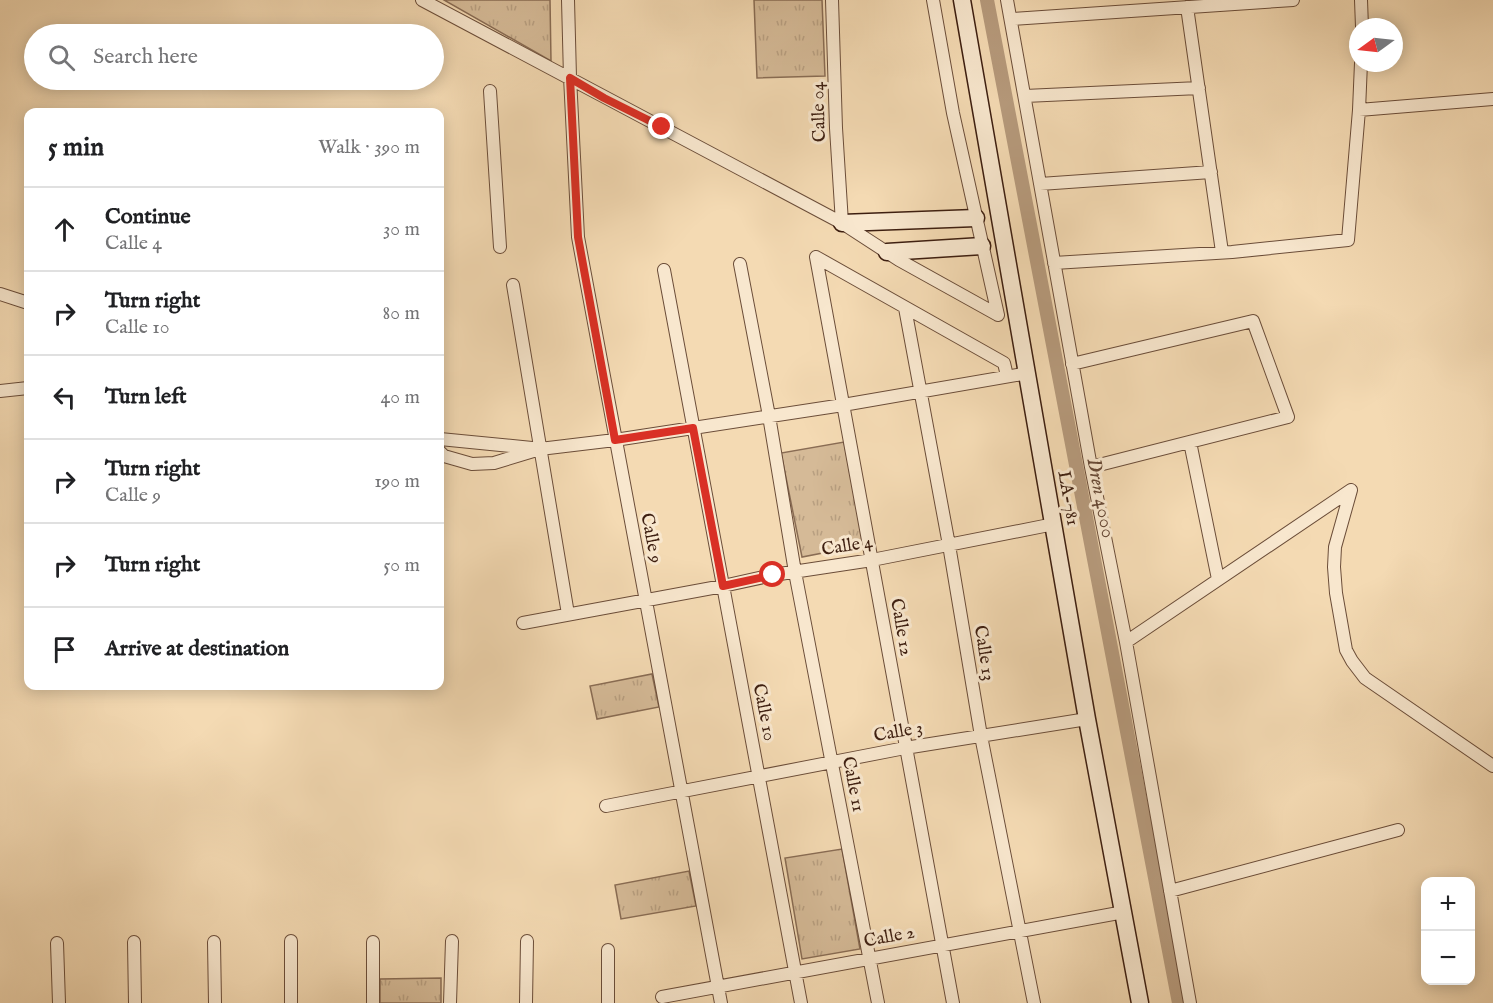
<!DOCTYPE html>
<meta charset="utf-8">
<style>
body{margin:0;font-family:"IM FELL English",serif;background:#f2f2f2;color:#202124}
.controls{position:absolute;right:18px;bottom:18px;display:grid;overflow:hidden;border-radius:12px;box-shadow:0 3px 15px #0003}
.controls button{width:54px;height:54px;display:grid;place-items:center;padding:0;border:0;border-bottom:2px solid #e0e0e0;background:#fff;color:#202124;font:30px sans-serif}
.compass{position:absolute;left:1349px;top:18px;width:54px;height:54px;border-radius:50%;background:#fff;box-shadow:0 3px 15px #0003;rotate:255deg}
.stop{position:absolute;width:18px;height:18px;margin:-14px;border:4px solid #d93025;border-radius:50%;background:#fff}
.stop.end{background:#d93025;border-color:#fff;box-shadow:0 2px 6px #0008}
.list{margin:0;padding:0;list-style:none}
h2{display:flex;justify-content:space-between;align-items:center;height:78px;margin:0;padding:0 24px;font-size:26px}
h2 small{font-size:20px;font-weight:400;color:#757577}
.list li{display:grid;grid-template-columns:39px 1fr auto;gap:18px;align-items:center;box-sizing:border-box;height:84px;padding:0 24px;border-top:2px solid #e0e0e0}
.list b{display:block;font-size:22px;white-space:nowrap}
.list p{margin:0;font-size:20px;white-space:nowrap;color:#757577}
.list em{font-size:20px;font-style:normal;color:#757577}
.icon{flex:none;width:33px;height:33px;fill:none;stroke:currentColor;stroke-width:2;stroke-linecap:round;stroke-linejoin:round}
.map{position:relative;flex:none;width:1493px;height:1003px;overflow:hidden}
.search{position:absolute;background:#fff;box-shadow:0 3px 15px #0003;left:24px;top:24px;width:420px;height:66px;display:flex;align-items:center;gap:15px;box-sizing:border-box;padding:0 21px;border-radius:33px;color:#757577;font-size:22px}
.panel{position:absolute;background:#fff;box-shadow:0 3px 15px #0003;left:24px;top:108px;width:420px;height:582px;border-radius:12px}
.map>svg:first-child{display:block}
.grass{fill:url(#grass-tufts);stroke:#896c54;stroke-width:1.5}
.lines{fill:none;stroke-linecap:round;stroke-linejoin:round}
.canal{stroke:#b69a7c;stroke-width:14}
.street-casing{stroke:#6b4d39;stroke-width:14}
.secondary-casing{stroke:#3d1e10;stroke-width:19}
.street{stroke:#f8e7ce;stroke-width:12}
.secondary{stroke:#f8e7ce;stroke-width:16}
.route{stroke:#d93025;stroke-width:8}
.labels{text-anchor:middle;stroke-width:6;stroke-linejoin:round;paint-order:stroke}
.street-label{font-size:18px;fill:#3d1e10;stroke:#f8e7ce}
.water-label{font-size:20px;font-style:italic;fill:#674936;stroke:#f8e7ce}
</style>
<div class="map">
<svg width="1493" height="1003" viewBox="0 0 1493 1003">
<defs>
<pattern id="grass-tufts" width="24" height="20" patternUnits="userSpaceOnUse" patternTransform="scale(1.5)"><rect width="24" height="20" fill="#d5ba97"/><path d="M3 7l-1-3M5 7V3M7 7l1-3M15 17l-1-3M17 17v-4M19 17l1-3" fill="none" stroke="#b89f81"/></pattern>
</defs>
<rect width="100%" height="100%" fill="#f4dab3"/>
<filter id="stains"><feTurbulence type="fractalNoise" baseFrequency=".00333" numOctaves="4"/><feColorMatrix values="0 0 0 0 .2 0 0 0 0 .09 0 0 0 0 .02 0 0 0 .5 -.17"/></filter>
<radialGradient id="worn" r=".72"><stop offset=".6" stop-color="#630" stop-opacity="0"/><stop offset="1" stop-color="#630" stop-opacity=".3"/></radialGradient>
<path class="grass" d="M444,0H550L551,61Z
M754,0H822L825,76L757,78Z
M844,442L864,545L802,557L781,453Z
M652,674L659,707L597,719L590,686Z
M842,849L860,949L802,959L785,858Z
M689,871L696,906L621,919L615,885Z
M441,978V1003H380V979Z"/>
<g class="lines">
<path class="canal" d="M987,0L1179,1003"/>
<g class="street-casing">
<path id="street" d="M422,0L842,223L899,260L998,315
M568,0L570,77L578,237L721,1003
M832,0L836,128L842,223
M933,0L953,113L998,315
M1007,0L1091,467L1126,642L1190,1003
M1361,0L1362,27
M1187,7L1222,252
M1011,19L1293,0
M490,91L500,247
M1025,96L1199,88
M1359,110L1493,99
M1040,184L1211,172
M816,257L953,1003
M816,257L1004,363L1007,376
M1054,263L1232,252L1348,240L1359,110L1361,63
M740,264L769,416L795,572L878,1003
M664,270L801,1003
M513,285L568,614
M0,294L28,303
M905,308L949,545L981,736L1034,1003
M1072,364L1253,321L1288,417L1091,467
M0,391L28,388
M440,439L532,448
M1190,442L1218,579
M440,452L444,456L472,464L494,463L540,449L615,440L843,405L1028,373
M1351,490L1335,547L1334,567L1336,593L1346,650L1352,661L1365,678L1493,766
M523,623L723,586L773,575L872,560L1054,524
M1126,642L1351,490
M606,806L905,748L1087,719
M1170,891L1398,830
M291,941V1003
M134,942L135,1003
M214,942L215,1003
M57,943L59,1003
M662,997L1124,912
M373,1003V942
M450,1003L452,941
M526,1003L527,941
M608,1003V950"/>
</g>
<g class="secondary-casing">
<path id="secondary" d="M962,0L1087,719L1140,1003
M842,223L976,218
M887,252L982,246"/>
</g>
<use href="#street" class="street"/>
<use href="#secondary" class="secondary"/>
</g>
<g class="lines">
<path class="route" d="M662,127L604,98L570,78L578,237L615,440L693,428L723,586L773,575"/>
</g>
<g class="labels">
<g class="street-label">
<text transform="translate(818 112) rotate(-92)" y="6">Calle 04</text>
<text transform="translate(1069 498) rotate(80)" y="6">LA-781</text>
<text transform="translate(652 538) rotate(79)" y="6">Calle 9</text>
<text transform="translate(847 545) rotate(-9)" y="6">Calle 4</text>
<text transform="translate(902 627) rotate(80)" y="6">Calle 12</text>
<text transform="translate(985 653) rotate(81)" y="6">Calle 13</text>
<text transform="translate(765 712) rotate(79)" y="6">Calle 10</text>
<text transform="translate(898 731) rotate(-10)" y="6">Calle 3</text>
<text transform="translate(854 784) rotate(79)" y="6">Calle 11</text>
<text transform="translate(889 936) rotate(-11)" y="6">Calle 2</text>
</g>
<g class="water-label">
<text transform="translate(1102 498) rotate(79)" y="7">Dren 4000</text>
</g>
</g>
<rect width="100%" height="100%" filter="url(#stains)"/>
<rect width="100%" height="100%" fill="url(#worn)"/>
</svg>
<div class="controls">
<button>+</button>
<button>−</button>
</div>
<svg class="compass" viewBox="-18 -18 36 36"><path d="M0-13l5 13h-10z" fill="#e53935"/><path d="M0 13l5-13h-10z" fill="#757577"/></svg>
<div class="stop" style="left:773px;top:575px"></div>
<div class="stop end" style="left:662px;top:127px"></div>
<div class="search"><svg class="icon" aria-label="search" viewBox="0 0 24 24"><circle cx="10" cy="10" r="6"/><path d="M15 15l6 6"/></svg>Search here</div>
<section class="panel">
<h2>5 min<small>Walk · 390 m</small></h2>
<ul class="list">
<li><svg class="icon" aria-label="ahead" viewBox="0 0 24 24"><path d="M12 20V5M6 11l6-6 6 6"/></svg><div><b>Continue</b><p>Calle 4</p></div><em>30 m</em></li>
<li><svg class="icon" aria-label="right" viewBox="0 0 24 24"><path d="M7 20v-9h11M14 6l5 5-5 5"/></svg><div><b>Turn right</b><p>Calle 10</p></div><em>80 m</em></li>
<li><svg class="icon" aria-label="left" viewBox="0 0 24 24"><path d="M17 20v-9H6M10 6l-5 5 5 5"/></svg><div><b>Turn left</b></div><em>40 m</em></li>
<li><svg class="icon" aria-label="right" viewBox="0 0 24 24"><path d="M7 20v-9h11M14 6l5 5-5 5"/></svg><div><b>Turn right</b><p>Calle 9</p></div><em>190 m</em></li>
<li><svg class="icon" aria-label="right" viewBox="0 0 24 24"><path d="M7 20v-9h11M14 6l5 5-5 5"/></svg><div><b>Turn right</b></div><em>50 m</em></li>
<li><svg class="icon" aria-label="arrive" viewBox="0 0 24 24"><path d="M6 21V4h12l-3 4 3 4H6"/></svg><div><b>Arrive at destination</b></div></li>
</ul>
</section>
</div>
